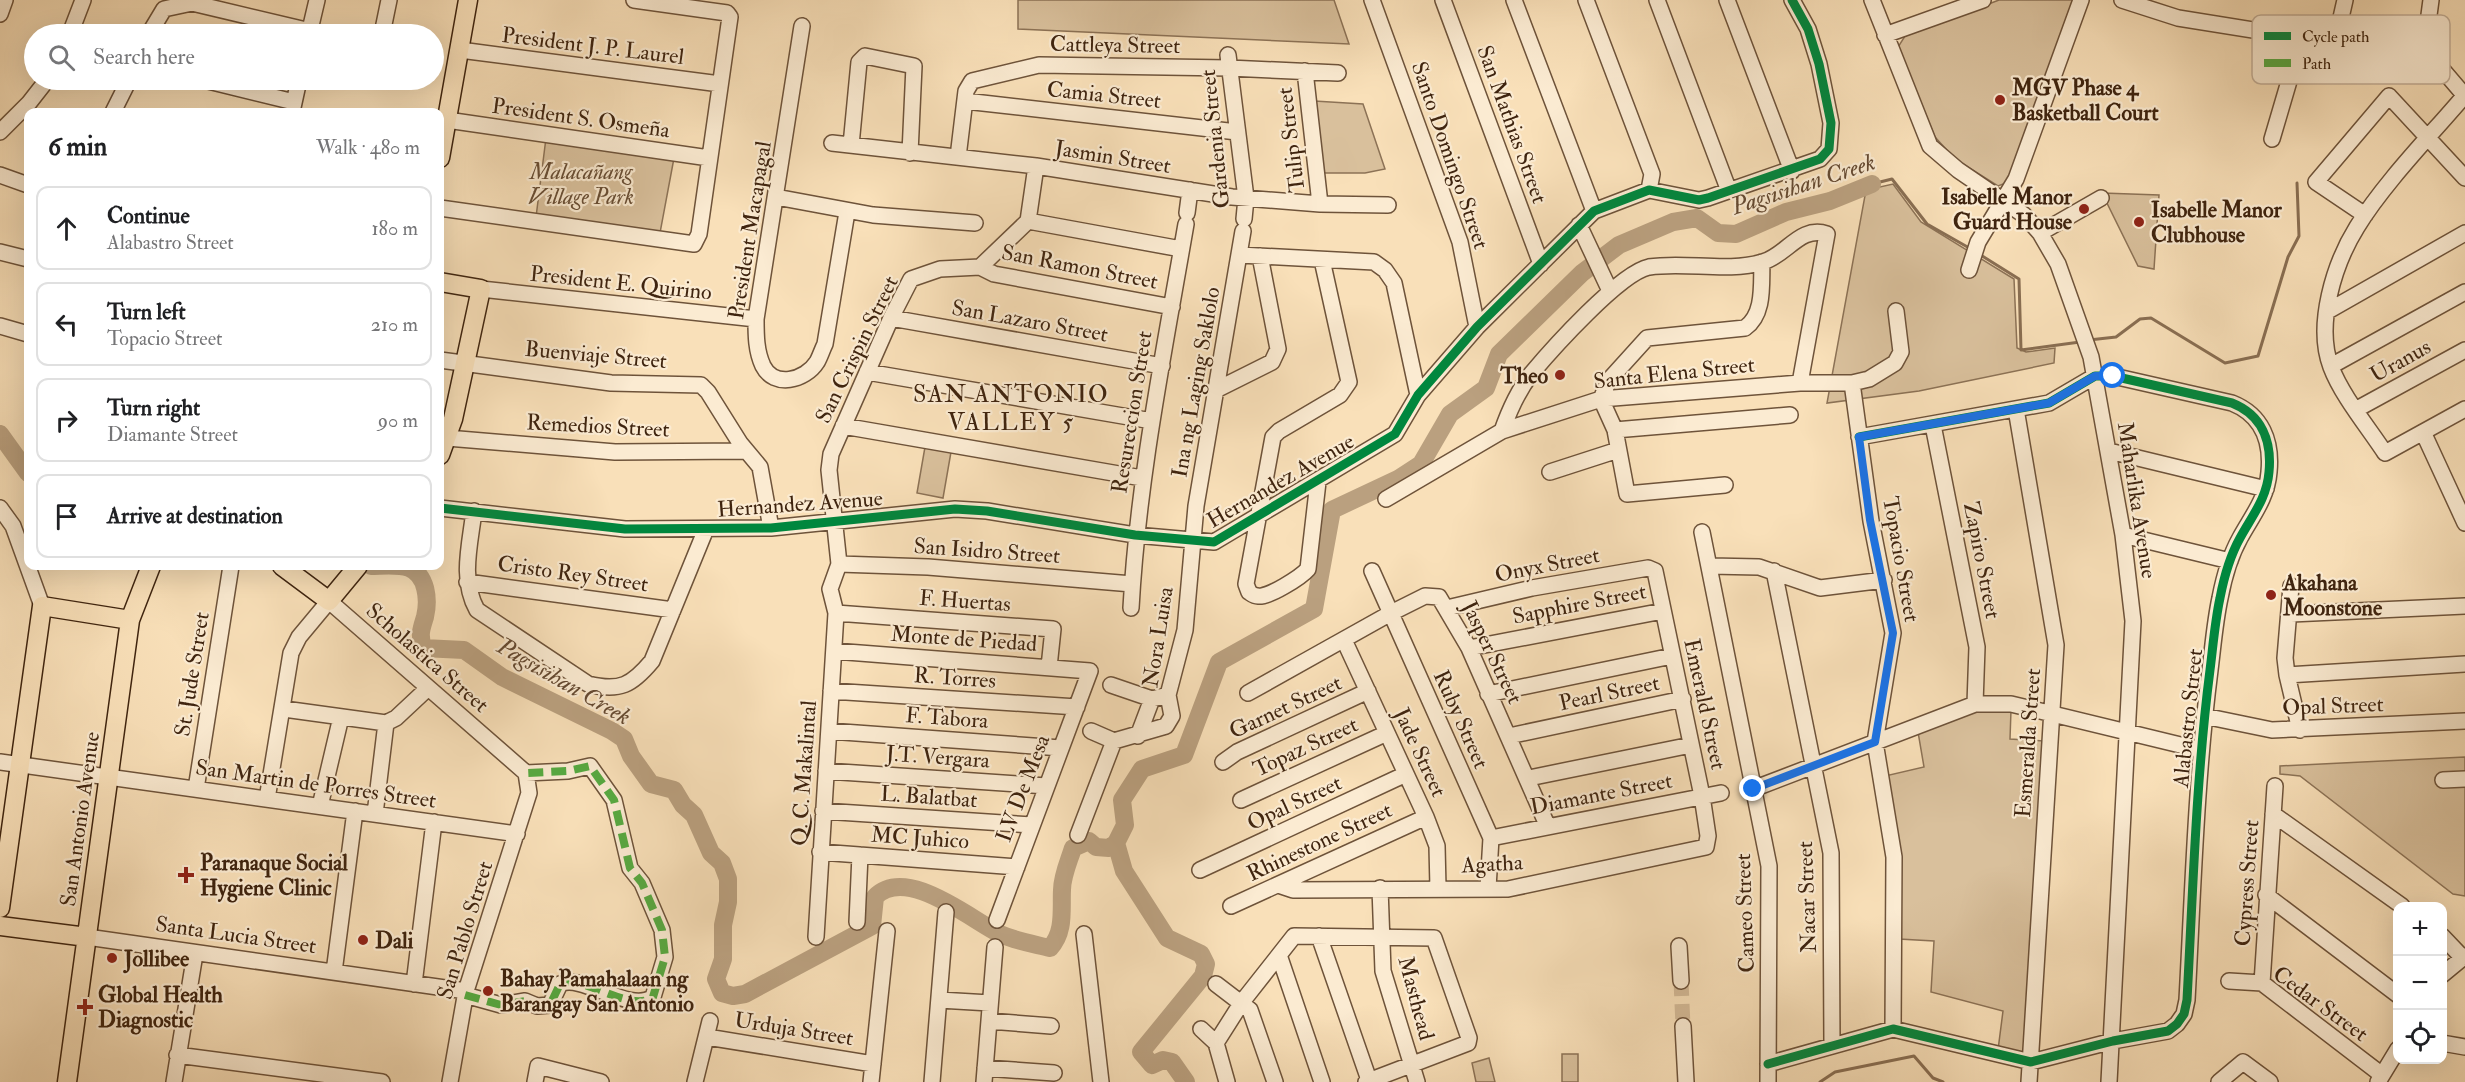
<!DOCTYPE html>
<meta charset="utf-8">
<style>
body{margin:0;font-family:"IM FELL Double Pica",serif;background:#f6f6f6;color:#202124}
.controls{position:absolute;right:18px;bottom:18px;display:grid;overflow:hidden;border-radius:12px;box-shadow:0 6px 24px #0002}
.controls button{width:54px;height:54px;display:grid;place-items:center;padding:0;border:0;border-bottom:2px solid #e0e0e0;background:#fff;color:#202124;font:30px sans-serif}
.stop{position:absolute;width:18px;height:18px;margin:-14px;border:4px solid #1a73e8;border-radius:50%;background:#fff}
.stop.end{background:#1a73e8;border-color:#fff;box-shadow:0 2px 6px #0008}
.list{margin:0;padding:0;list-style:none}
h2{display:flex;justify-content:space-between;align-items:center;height:78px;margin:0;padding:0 24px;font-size:26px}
h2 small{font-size:20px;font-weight:400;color:#757577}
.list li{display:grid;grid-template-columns:39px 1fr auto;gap:18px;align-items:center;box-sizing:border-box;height:84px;margin:0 12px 12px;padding:0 12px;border:2px solid #e0e0e0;border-radius:12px}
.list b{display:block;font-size:22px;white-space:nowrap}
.list p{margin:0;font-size:20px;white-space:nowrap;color:#757577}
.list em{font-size:20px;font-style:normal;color:#757577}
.icon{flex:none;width:33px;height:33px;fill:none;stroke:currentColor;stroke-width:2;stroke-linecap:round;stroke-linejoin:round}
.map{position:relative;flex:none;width:2465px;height:1082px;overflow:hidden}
.search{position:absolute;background:#fff;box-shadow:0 6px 24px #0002;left:24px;top:24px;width:420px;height:66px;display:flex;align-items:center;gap:15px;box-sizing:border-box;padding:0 21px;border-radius:33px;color:#757577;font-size:22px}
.panel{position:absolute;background:#fff;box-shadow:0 6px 24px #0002;left:24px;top:108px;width:420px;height:462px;border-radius:12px}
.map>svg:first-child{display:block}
.green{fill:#d9c09c;stroke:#8c7256;stroke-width:1.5}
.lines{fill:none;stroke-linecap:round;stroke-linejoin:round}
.stream{stroke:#896e52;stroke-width:3}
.river{stroke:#baa07f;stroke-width:18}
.minor-tunnel{stroke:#d4ba97;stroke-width:15;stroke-dasharray:15 8;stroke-linecap:butt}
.minor-casing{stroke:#6e533a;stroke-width:18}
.major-casing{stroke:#3f240f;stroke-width:21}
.minor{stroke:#fbebd2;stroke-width:15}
.major{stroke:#f9e0b9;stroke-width:18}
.quiet{stroke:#56aa41;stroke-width:8;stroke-dasharray:15 8;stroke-linecap:butt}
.cycleway-casing{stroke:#fbebd2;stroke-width:13}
.cycleway{stroke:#00873e;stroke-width:9}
.route{stroke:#1a73e8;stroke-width:8}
.poi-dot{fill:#8f2418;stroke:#fbebd2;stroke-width:2}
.labels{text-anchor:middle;stroke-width:4.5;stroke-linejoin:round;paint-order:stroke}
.street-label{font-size:22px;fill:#3f240f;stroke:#fbebd2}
.poi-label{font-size:22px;font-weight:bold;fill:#3f240f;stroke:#fbebd2;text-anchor:start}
.park-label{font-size:22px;font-style:italic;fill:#664b32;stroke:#fbebd2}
.water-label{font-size:24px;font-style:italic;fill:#644931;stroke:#fbebd2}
.neighbourhood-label{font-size:24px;letter-spacing:1.5px;fill:#3f240f;stroke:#fbebd2}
.key{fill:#fbebd2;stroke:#c3af98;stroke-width:1.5}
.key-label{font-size:16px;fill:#3f240f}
</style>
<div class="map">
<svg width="2465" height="1082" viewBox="0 0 2465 1082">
<rect width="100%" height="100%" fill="#f9e0b9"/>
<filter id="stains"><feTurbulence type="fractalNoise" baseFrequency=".00333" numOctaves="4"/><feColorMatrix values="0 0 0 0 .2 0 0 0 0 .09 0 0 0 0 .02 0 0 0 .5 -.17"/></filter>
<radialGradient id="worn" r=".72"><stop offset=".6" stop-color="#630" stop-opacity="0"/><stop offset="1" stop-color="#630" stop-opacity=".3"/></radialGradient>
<path class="green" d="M1018,0H1334L1349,44L1018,29Z
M1999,0H2073L2010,176L2006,183L1998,186L1955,159L1935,137L1898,47L1905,36Z
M1314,101L1363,104L1385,169L1365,173H1322Z
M546,138L674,158L660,233L536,217Z
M1893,184L1921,222L2014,279L2017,348L2026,352L2055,348L2054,363L1919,391L1827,403L1866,190Z
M2102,193L2159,195L2154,269L2138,266Z
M925,447L951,452L943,498L917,493Z
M1976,709L2011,710L2010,739L2044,741L2024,1055L1998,1050L2003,1011L1931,992L1934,941L1899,939L1885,776L1924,767L1918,732Z
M2465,757V896L2453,894L2300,776L2280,774V766Z
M1562,1054H1578V1082H1562Z
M1489,1058L1495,1082H1476L1472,1063Z"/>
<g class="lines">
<path class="stream" d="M1872,184L1892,179L1927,224L1971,249
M1979,254L2019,279L2021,350L2080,342
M2089,340L2116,337L2140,319L2151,318L2225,363L2258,356L2288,257L2299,236L2297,183
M1820,1082L1835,1072L1914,1056L1933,1078L1943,1082"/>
<path class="river" d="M0,434L28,473
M371,566C382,566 399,564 409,568C427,575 429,600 425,617C421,630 419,634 423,648L464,650L502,677L612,731L624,739L631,756L651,784L674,790L683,805L694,815L711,853L722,863L728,879V902L723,925V959L716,979L722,993L733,996L745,994L872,926L875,897C906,865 970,919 1000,934C1016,941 1034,944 1050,948C1065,932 1061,910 1062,890C1062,876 1069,861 1073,848L1089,841L1096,847L1109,848L1116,843L1125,825L1122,800L1142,769L1184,755L1219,662L1314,609L1332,510L1398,479L1421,464L1450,414L1486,388L1499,354L1582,273L1619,245L1673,222L1697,218L1718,233L1736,234L1786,212L1830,201L1872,184
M1116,843L1124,871L1167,938L1201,954L1206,964L1203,976L1141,1052L1152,1065L1163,1060L1172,1062L1186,1082"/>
<path class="minor-tunnel" d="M1681,981L1683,1026"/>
<g class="minor-casing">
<path id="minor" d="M1372,0L1460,242L1477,327
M1443,0L1541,264
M1514,0L1594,211
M1586,0L1652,174L1649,190
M1657,0L1729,191
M1727,0L1792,171
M1872,0L1930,146L1958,170L2024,215L2040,233L2058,264L2091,357L2123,535L2133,621L2109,1082
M2122,0L2178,18L2321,41
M0,14L5,0
M802,26L756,319C756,335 756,351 763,366C774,388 805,381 817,362C820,357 822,350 825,344L847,212
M70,34L83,0
M149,34L164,9L192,3L323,34
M309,34L317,0
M382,34L389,0
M1885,35L1983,0
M2425,45L2431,0
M460,50L720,84
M1228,55L1246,198L1244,219
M2436,62L2465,96
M1305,71L1320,204
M204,80L294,102
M2465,95C2431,135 2384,183 2357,227C2334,264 2315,325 2331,367C2342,396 2368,427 2385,453L2465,409
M965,101L1237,132
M113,112L129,80
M292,112L299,80
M447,120L709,158
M0,132L29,103L47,80
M2272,139L2292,71L2340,22L2345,0
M832,143L1036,166L1232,197L1320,204L1388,205
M851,145L859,62L865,56L914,66L910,153
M958,157L966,91L972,81L1039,65L1229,68L1338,73
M0,175L28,185
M776,197L873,215L975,223
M440,208L694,244L699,234L730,17L727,13L634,0
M1187,213L1190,190
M2365,215L2316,182L2389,96L2465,178
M1028,221L1181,249
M1579,225L1610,291
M2040,233L2101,198
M0,252L28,259
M1240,255L1374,262L1385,270L1394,283L1418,395
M980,267L994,274L1172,307
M1969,270L1978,242L2016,179L2081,0
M481,289L756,319
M2328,311L2465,233
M891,318L1162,366
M0,326L28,334
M440,360L611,383L701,385L708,392L740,443L760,467L771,528
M2331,366L2465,292
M867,372L1152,421
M1852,383L1871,521L1893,633L1875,742L1894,857L1893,1029
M1218,389L1272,362L1278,349L1260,256
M2016,409L2056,645L2029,1082
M2357,409L2465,350
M1933,425L1977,647L1975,704
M843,426L1142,478
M1615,430L1790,415
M1502,431C1509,411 1518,391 1531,374C1552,349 1620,273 1649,267C1686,261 1726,273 1763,262C1787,255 1800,225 1827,234L1800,383
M2423,432L2465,523
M447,438L615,452L746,451
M2109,451L2266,489
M1550,472L1618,450
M1318,482L1308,569C1301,577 1268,598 1258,596C1254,596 1252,594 1249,592L1246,584L1273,437L1279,431L1340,395L1349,382L1322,260
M1725,485L1627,494L1615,430L1601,399L1609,380L1647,338L1745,328C1765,314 1761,284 1762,262
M1386,499L1502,431L1601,399L1800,383H1852L1869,379L1895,363L1901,352L1896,311
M0,508L13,526L42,606
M440,508L625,529L771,528L955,509L987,511L1135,535L1214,542L1395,434L1418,395L1477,327L1594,211L1649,190L1699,200L1708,198L1820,159L1829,149L1831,123L1819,64L1808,29L1792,0
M474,511C470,545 460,579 477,610L588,684C620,692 632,685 652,661L706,529
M1702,532L1769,866L1768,1082
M2123,535L2230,561
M839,564L928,567L1132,584
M1710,566L1759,567L1820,588L1884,580
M1372,571L1491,838L1488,888
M1774,571L1831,853L1832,1046
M467,582L673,610
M2291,586L2285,658L2287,675L2300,730
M1131,608C1138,479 1164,352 1186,224
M836,613L830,589L839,564L829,470L831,454L891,318L911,279L940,269L980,267L1028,221L1036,166
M836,613L1053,629L1049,667
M2291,614L2465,606
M1344,640L1426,817L1437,846L1438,888
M1469,648L1663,611
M834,651L1090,671L997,920
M2287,675L2465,664
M1111,685L1152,699L1168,695
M831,691L1077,707
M1248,693L1391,613L1425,596L1439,597L1469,648L1548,827
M1488,694L1672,656
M284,709L386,723
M2204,716L2272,730L2465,721
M829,731L1061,748
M1091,731L1114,741
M1138,736L1152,699
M1509,736L1683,699
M0,762L517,834
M1223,762L1237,752L1368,691
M826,771L1047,786
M1529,778L1691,745
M2443,780L2465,779
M196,789L231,566
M1753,789L1975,704H2011L2201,750
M267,799L291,653L299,637L329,601L526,773L529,793L466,991L450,1082
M1241,800L1387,733
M320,806L341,717
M823,811L1032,825
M375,814L386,723L396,718L427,689
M2273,814L2402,906
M1078,835L1114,741L1166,726L1172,716L1168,695L1185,630L1196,506L1243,231
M1491,838L1721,793
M820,852L1017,867
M1200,870L1406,774
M1278,885L1293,890L1508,889L1706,847L1708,836L1702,796L1655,571L1648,568L1532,588L1447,608
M1380,888L1383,971L1417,1082
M2266,895L2398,995
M1231,906L1426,817
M857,922L860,855
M1084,934L1101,1082
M1319,936L1369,1080
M2442,936L2462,957
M87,937L466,991
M816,937L836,613
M1679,946L1681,981
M1279,955L1322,1082
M334,972L355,811
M2442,975L2465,956
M2229,981L2262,983L2382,1075
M2262,983L2275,786
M414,984L434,822
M1216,984L1250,1010L1275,1082
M465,995L501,1005L525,1001L537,1006L550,1005L560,984C582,973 630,1014 653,997L665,957L662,930L642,883L630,868L614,800L590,766L568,771L526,773
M939,1000L990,1003
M989,1021L1051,1026
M1683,1026L1686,1082
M1201,1029L1216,1043L1227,1082
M707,1037L873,1064
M1216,1043L1242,1002L1294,936L1434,938L1469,1038L1468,1043L1366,1082
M2442,1043L2465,1047
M177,1055L382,1082
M1768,1064L1893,1029L2031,1062L2113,1041L2168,1031L2177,1024L2184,1014L2187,1000C2193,890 2196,779 2210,670C2213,646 2215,621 2220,598C2224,577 2230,556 2240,538C2252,516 2267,498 2269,472C2272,441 2262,415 2232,403L2113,376H2095L2049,403L1859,437
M985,1068L1054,1073
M174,1082L195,954
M535,1082L538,1066L601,1082
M695,1082L710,1021
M871,1082L887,931
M932,1082L946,912
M984,1082L995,947
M2219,1082L2243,1062L2270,1082
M2378,1082L2398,1049"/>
</g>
<g class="major-casing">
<path id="major" d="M440,158L468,0
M440,282L481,289L453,419L440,455
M282,566L329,601L358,566
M0,908L42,606L130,620
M0,926L87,937
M67,1082L130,620L151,566"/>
</g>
<use href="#minor" class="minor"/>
<use href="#major" class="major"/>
<path class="quiet" d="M465,995L501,1005L525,1001L537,1006L550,1005L560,984C582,973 630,1014 653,997L665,957L662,930L642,883L630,868L614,800L590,766L568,771L526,773"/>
<g class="cycleway-casing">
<path id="cycleway" d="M440,508L625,529L771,528L955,509L987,511L1135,535L1214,542L1395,434L1418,395L1477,327L1594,211L1649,190L1699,200L1708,198L1820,159L1829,149L1831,123L1819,64L1808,29L1792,0
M1768,1064L1893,1029L2031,1062L2113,1041L2168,1031L2177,1024L2184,1014L2187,1000C2193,890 2196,779 2210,670C2213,646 2215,621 2220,598C2224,577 2230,556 2240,538C2252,516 2267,498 2269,472C2272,441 2262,415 2232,403L2113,376H2095L2049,403L1859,437"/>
</g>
<use href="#cycleway" class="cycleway"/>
</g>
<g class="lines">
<path class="route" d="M1753,789L1875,742L1893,633L1870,520L1859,437L2049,403L2095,376H2113"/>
</g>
<g class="poi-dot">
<circle cx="2000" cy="100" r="6"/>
<circle cx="2084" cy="209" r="6"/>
<circle cx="2139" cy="222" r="6"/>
<circle cx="1560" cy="375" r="6"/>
<circle cx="2271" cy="595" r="6"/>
<path d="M183 866h6v6h6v6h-6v6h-6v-6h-6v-6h6z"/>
<circle cx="363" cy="940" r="6"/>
<circle cx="112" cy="958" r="6"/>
<circle cx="488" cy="991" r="6"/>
<path d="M82 998h6v6h6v6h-6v6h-6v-6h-6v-6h6z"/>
</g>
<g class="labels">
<g class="street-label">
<text transform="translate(1115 44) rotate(1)" y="8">Cattleya Street</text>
<text transform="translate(593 45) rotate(7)" y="8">President J. P. Laurel</text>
<text transform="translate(1104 94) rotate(6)" y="8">Camia Street</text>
<text transform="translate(581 117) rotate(8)" y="8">President S. Osmeña</text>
<text transform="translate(1513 124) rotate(70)" y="8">San Mathias Street</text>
<text transform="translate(1214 139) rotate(-96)" y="8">Gardenia Street</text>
<text transform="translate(1290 140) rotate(-97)" y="8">Tulip Street</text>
<text transform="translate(1451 155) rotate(71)" y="8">Santo Domingo Street</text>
<text transform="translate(1113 156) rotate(9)" y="8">Jasmin Street</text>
<text transform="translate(749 230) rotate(-81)" y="8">President Macapagal</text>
<text transform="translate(1080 266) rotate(11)" y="8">San Ramon Street</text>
<text transform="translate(621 282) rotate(6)" y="8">President E. Quirino</text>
<text transform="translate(1030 320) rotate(10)" y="8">San Lazaro Street</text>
<text transform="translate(856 349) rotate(-64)" y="8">San Crispin Street</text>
<text transform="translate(596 354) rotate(5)" y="8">Buenviaje Street</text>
<text transform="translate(2400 360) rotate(-29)" y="8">Uranus</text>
<text transform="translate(1674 372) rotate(-6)" y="8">Santa Elena Street</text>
<text transform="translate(1195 382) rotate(-80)" y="8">Ina ng Laging Saklolo</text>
<text transform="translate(1131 412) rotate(-81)" y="8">Resureccion Street</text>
<text transform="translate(598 425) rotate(3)" y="8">Remedios Street</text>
<text transform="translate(1280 480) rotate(-30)" y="8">Hernandez Avenue</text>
<text transform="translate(2138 500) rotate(81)" y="8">Maharlika Avenue</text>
<text transform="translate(800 503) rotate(-4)" y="8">Hernandez Avenue</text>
<text transform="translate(987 550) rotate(4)" y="8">San Isidro Street</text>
<text transform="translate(1902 559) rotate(80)" y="8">Topacio Street</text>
<text transform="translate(1983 560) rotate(79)" y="8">Zapiro Street</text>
<text transform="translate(1547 564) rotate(-11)" y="8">Onyx Street</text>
<text transform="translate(573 573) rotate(8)" y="8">Cristo Rey Street</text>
<text transform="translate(965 600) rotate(4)" y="8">F. Huertas</text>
<text transform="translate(1579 603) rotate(-11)" y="8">Sapphire Street</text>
<text transform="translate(1157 637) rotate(-81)" y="8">Nora Luisa</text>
<text transform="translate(964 638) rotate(4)" y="8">Monte de Piedad</text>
<text transform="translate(1493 652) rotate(64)" y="8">Jasper Street</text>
<text transform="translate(428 657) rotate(41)" y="8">Scholastica Street</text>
<text transform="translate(191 674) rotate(-81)" y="8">St. Jude Street</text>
<text transform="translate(955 677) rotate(4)" y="8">R. Torres</text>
<text transform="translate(1609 692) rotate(-12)" y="8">Pearl Street</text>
<text transform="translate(1706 704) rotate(78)" y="8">Emerald Street</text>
<text transform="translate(2333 705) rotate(-2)" y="8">Opal Street</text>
<text transform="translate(1285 706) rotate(-25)" y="8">Garnet Street</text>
<text transform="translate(947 717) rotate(4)" y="8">F. Tabora</text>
<text transform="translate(2187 718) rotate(-84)" y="8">Alabastro Street</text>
<text transform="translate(1462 719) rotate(66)" y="8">Ruby Street</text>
<text transform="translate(2027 743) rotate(-86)" y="8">Esmeralda Street</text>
<text transform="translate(1305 746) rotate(-25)" y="8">Topaz Street</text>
<text transform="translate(1421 752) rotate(65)" y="8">Jade Street</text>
<text transform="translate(938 756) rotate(4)" y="8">J.T. Vergara</text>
<text transform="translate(803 773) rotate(-86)" y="8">Q. C. Makalintal</text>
<text transform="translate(316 783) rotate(8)" y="8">San Martin de Porres Street</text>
<text transform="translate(1022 788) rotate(-69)" y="8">LV De Mesa</text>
<text transform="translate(1601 793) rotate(-11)" y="8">Diamante Street</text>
<text transform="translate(929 796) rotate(4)" y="8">L. Balatbat</text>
<text transform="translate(1294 802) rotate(-25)" y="8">Opal Street</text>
<text transform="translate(79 819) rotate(-82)" y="8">San Antonio Avenue</text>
<text transform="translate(920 837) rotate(4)" y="8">MC Juhico</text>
<text transform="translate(1319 841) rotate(-25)" y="8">Rhinestone Street</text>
<text transform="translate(1492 863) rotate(-3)" y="8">Agatha</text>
<text transform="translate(2246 883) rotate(-86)" y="8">Cypress Street</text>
<text transform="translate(1806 897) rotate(-92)" y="8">Nacar Street</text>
<text transform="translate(1744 913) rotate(-92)" y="8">Cameo Street</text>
<text transform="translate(464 930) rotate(-73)" y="8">San Pablo Street</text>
<text transform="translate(236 934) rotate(8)" y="8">Santa Lucia Street</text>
<text transform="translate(1417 998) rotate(75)" y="8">Masthead</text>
<text transform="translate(2321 1003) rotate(36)" y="8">Cedar Street</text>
<text transform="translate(794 1028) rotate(9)" y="8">Urduja Street</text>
</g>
<g class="poi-label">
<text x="2012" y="95">MGV Phase 4<tspan x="2012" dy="25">Basketball Court</tspan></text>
<text x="2072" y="204" text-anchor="end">Isabelle Manor<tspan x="2072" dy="25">Guard House</tspan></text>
<text x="2151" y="217">Isabelle Manor<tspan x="2151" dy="25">Clubhouse</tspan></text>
<text x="1548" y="383" text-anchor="end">Theo</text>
<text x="2283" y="590">Akahana<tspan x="2283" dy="25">Moonstone</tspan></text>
<text x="200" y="870">Paranaque Social<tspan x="200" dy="25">Hygiene Clinic</tspan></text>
<text x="375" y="948">Dali</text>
<text x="124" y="966">Jollibee</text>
<text x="500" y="986">Bahay Pamahalaan ng<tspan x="500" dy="25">Barangay San Antonio</tspan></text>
<text x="98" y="1002">Global Health<tspan x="98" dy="25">Diagnostic</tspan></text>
</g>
<g class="park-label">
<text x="581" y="179">Malacañang<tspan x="581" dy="25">Village Park</tspan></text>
</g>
<g class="water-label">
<text transform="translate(1803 184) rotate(-18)" y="8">Pagsisihan Creek</text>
<text transform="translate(564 681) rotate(30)" y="8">Pagsisihan Creek</text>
</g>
<g class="neighbourhood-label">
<text x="1011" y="402">SAN ANTONIO<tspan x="1011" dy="28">VALLEY 5</tspan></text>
</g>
</g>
<rect x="2252" y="15" width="198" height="69" rx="9" class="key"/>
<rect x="2264" y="32" width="27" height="8" fill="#00873e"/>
<rect x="2264" y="59" width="27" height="8" fill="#56aa41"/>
<g class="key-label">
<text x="2302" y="42">Cycle path</text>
<text x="2302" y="69">Path</text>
</g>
<rect width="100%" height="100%" filter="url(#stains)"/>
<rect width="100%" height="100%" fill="url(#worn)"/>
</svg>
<div class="controls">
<button>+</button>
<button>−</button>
<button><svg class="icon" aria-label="locate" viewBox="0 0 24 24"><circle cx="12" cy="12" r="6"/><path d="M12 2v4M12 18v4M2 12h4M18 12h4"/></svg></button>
</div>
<div class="stop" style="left:2113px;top:376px"></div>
<div class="stop end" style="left:1753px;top:789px"></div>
<div class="search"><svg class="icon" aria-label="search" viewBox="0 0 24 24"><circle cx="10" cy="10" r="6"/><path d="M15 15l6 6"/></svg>Search here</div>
<section class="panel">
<h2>6 min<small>Walk · 480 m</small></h2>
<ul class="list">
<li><svg class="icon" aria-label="ahead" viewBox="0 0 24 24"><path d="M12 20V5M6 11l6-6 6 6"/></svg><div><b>Continue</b><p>Alabastro Street</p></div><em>180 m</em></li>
<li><svg class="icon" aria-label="left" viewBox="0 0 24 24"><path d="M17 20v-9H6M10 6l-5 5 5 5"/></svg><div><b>Turn left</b><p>Topacio Street</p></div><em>210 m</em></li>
<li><svg class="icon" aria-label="right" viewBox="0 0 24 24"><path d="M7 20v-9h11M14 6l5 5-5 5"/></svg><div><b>Turn right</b><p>Diamante Street</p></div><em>90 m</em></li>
<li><svg class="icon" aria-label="arrive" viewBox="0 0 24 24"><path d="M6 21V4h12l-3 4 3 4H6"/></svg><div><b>Arrive at destination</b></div></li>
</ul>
</section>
</div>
